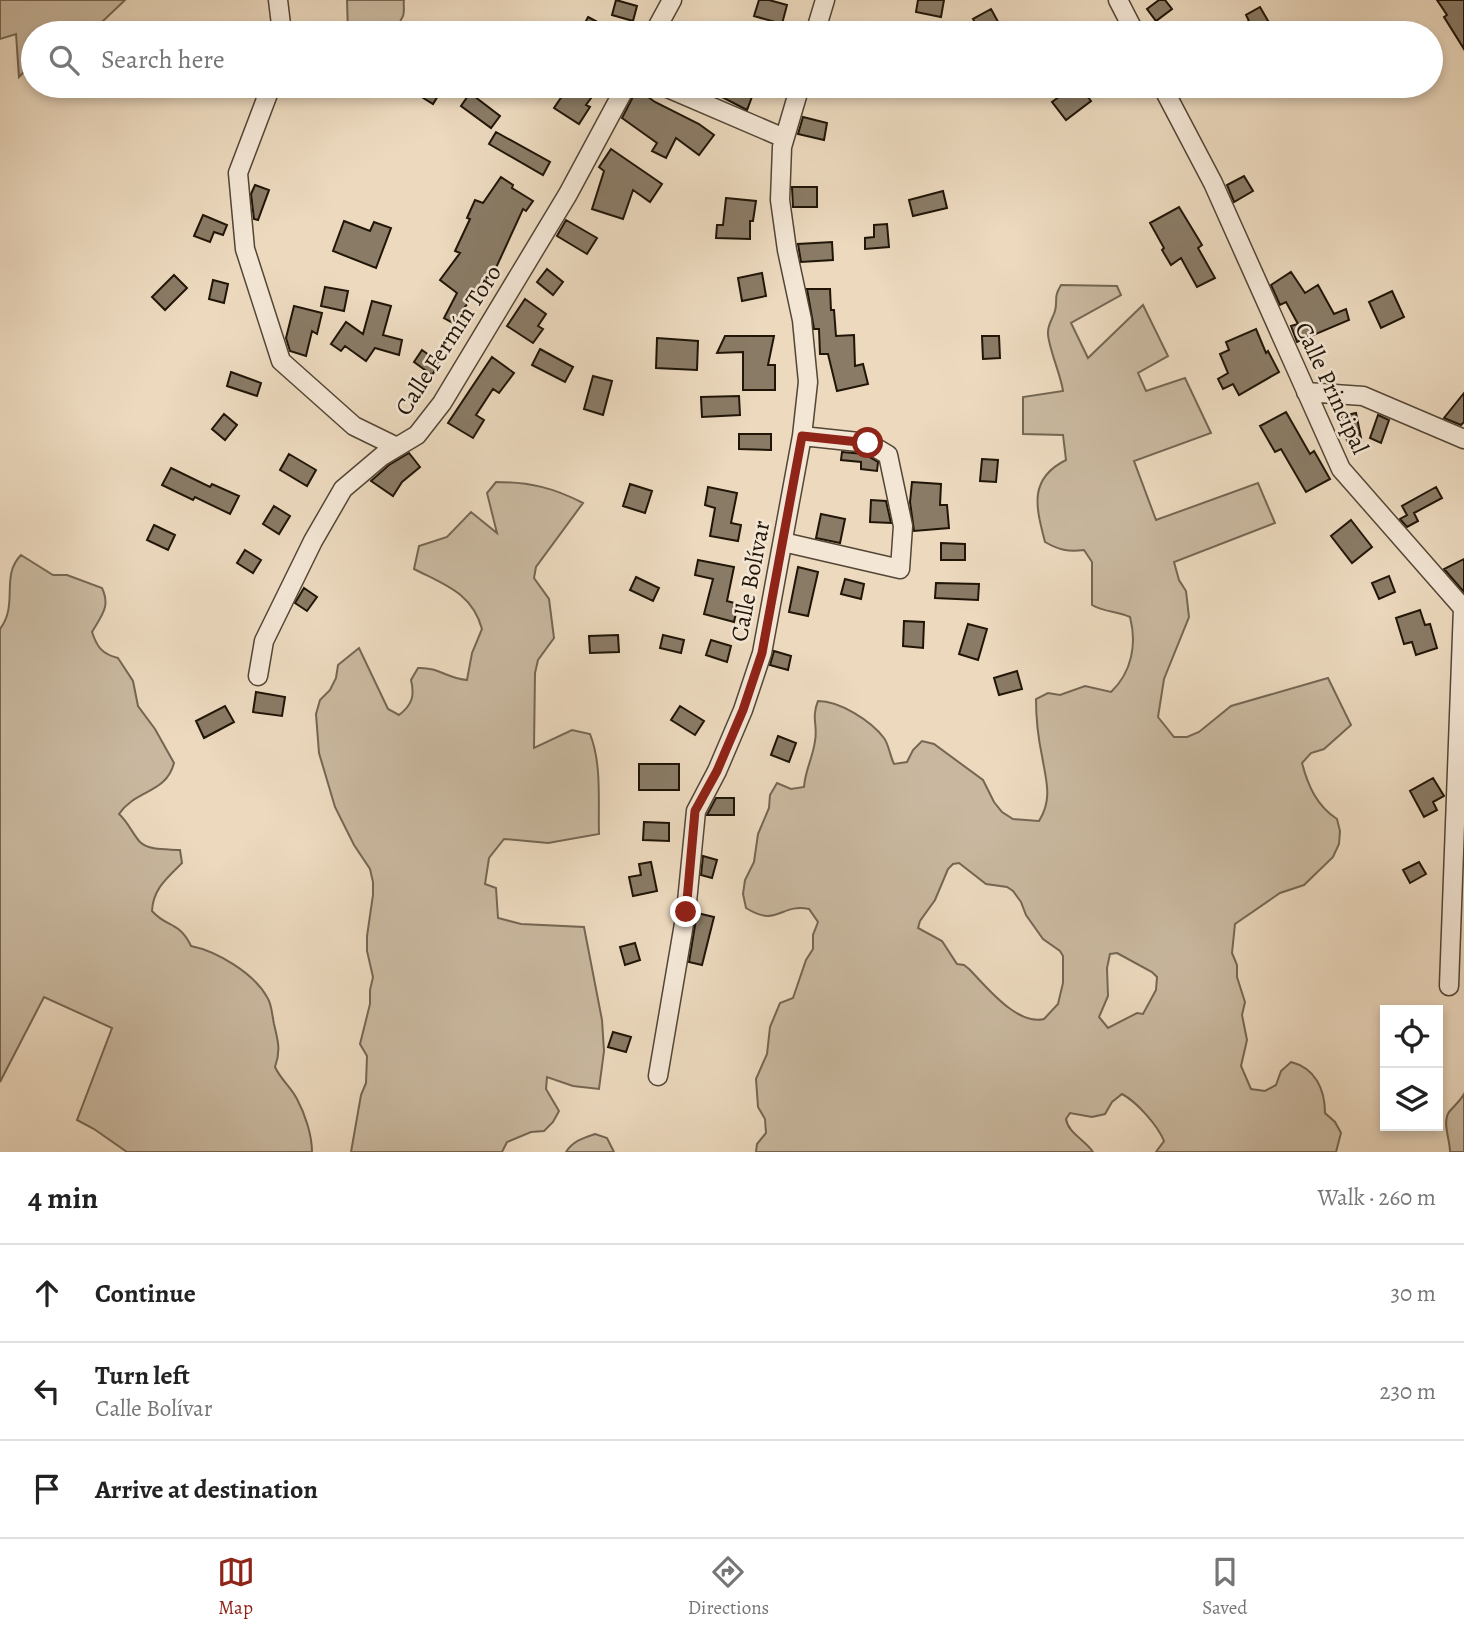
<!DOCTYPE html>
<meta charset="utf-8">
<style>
body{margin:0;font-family:Alegreya,serif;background:#f2f2f2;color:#222}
.controls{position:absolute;right:21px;bottom:21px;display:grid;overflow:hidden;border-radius:0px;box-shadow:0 4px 10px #0003}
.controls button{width:63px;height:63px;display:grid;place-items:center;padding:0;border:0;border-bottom:2px solid #e0e0e0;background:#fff;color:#222;font:35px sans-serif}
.stop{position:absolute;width:21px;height:21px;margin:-16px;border:5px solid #8f2418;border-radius:50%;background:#fff}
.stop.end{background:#8f2418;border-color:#fff;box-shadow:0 2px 7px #0008}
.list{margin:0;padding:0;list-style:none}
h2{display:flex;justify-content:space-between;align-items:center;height:91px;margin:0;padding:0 28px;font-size:30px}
h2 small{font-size:23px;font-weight:400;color:#767676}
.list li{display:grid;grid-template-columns:46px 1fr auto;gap:21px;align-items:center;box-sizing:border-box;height:98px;padding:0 28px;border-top:2px solid #e0e0e0}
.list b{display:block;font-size:26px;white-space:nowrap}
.list p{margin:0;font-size:23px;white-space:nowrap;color:#767676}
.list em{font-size:23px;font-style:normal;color:#767676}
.icon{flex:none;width:38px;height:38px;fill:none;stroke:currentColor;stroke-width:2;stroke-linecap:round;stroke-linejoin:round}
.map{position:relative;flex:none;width:1464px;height:1152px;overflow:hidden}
.search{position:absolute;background:#fff;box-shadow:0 4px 10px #0003;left:21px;right:21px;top:21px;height:77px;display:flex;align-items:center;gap:18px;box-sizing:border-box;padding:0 24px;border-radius:38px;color:#767676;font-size:26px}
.sheet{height:385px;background:#fff}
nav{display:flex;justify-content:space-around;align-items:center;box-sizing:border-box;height:98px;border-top:2px solid #e0e0e0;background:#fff;font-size:19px;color:#767676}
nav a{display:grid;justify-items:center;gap:4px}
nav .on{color:#8f2418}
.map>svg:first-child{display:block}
.green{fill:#c9b89f;stroke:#746653;stroke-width:2;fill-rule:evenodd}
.building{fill:#8a7b66;stroke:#201507;stroke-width:2}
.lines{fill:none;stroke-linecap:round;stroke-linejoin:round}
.street-casing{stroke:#534635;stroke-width:21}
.street{stroke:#f3e6d5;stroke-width:18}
.route{stroke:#8f2418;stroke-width:9}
.labels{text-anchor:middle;stroke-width:5;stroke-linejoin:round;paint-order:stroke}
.street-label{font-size:24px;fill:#201507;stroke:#f3e6d5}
</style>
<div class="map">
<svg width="1464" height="1152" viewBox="0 0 1464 1152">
<rect width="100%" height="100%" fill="#ecd9be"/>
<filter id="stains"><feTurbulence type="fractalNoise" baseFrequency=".00286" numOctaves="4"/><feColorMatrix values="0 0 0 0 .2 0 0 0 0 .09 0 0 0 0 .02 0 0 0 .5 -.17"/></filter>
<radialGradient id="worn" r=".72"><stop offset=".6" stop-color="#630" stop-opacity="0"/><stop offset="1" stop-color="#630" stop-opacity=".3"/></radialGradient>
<path class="green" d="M0,0H125L102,22L84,33H33V63L19,77L16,34L0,39Z
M347,0H404C403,5 405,11 403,16C394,39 368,33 348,33Z
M1061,285L1117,286L1121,295L1071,323L1088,358L1143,305L1168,356L1138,373L1146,391L1185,378L1211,433L1134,461L1156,520L1258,483L1275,523L1174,562L1179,580L1186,591L1189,617L1164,679L1158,717L1174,737H1187L1199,732L1231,706L1328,678L1351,725L1324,749L1311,753L1302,763C1308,786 1317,806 1337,819L1340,831L1339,844L1333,857L1304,885L1280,893L1235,924L1232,953L1237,965V977L1245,1002L1242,1015L1247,1040L1241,1066L1251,1089L1265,1091L1276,1085L1281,1071L1291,1062C1315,1068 1325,1089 1325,1113L1335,1122L1341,1133L1336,1152H1156L1164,1141C1158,1126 1137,1102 1122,1094L1112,1102L1105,1114L1092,1117L1070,1113L1066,1119C1068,1133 1085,1140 1093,1152H756L757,1144L766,1133L765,1119L758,1107L756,1079L767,1054L770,1027L780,1003L793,998L806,960L813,949V935L818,922L809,909C780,903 778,928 746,908L743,894L745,880L754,862L758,834L769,808L770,795L777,783L791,789L804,787C805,771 813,757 815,741C818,726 811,718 818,701C840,701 871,721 884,738C889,745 890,756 894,764L907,762L913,750L922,741L934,744L983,780L994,802L1002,812L1013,819L1039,821C1053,799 1046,780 1042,756C1038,737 1036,719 1036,699L1048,693L1060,695L1085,686L1111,692C1132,672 1137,644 1130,617C1116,611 1104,612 1092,605V562L1084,550C1068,552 1059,550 1045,542C1036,507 1028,479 1066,460L1063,435L1023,434V397L1063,391C1061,375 1047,344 1048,332C1048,324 1053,318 1055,311C1058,300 1053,298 1061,285ZM959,863L986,884L1007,887L1013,891L1021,902L1026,915L1043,939L1060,951L1063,956V983L1058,1004L1044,1019C1017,1026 986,986 969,969L964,965L957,964L942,941L918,928L920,921L935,900L948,869L953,864ZM1117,953L1152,972L1157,977L1156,990L1143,1014L1137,1013L1108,1028L1099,1017L1108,996L1107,968L1110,954Z
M496,482C530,482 554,488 583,503L536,567L534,578L549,599L554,638L538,660L535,673L534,748L572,730L590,734C602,764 598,802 599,834L548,843L504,839L489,858L485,884L496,888L498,918L521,924L584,927L602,1020L604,1051L599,1089L573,1086L547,1077L546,1089L559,1111L553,1122L544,1131L531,1132L507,1142L502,1152H351L361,1095L366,1083L367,1056L360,1044L370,1004V990L373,977L367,951V936L373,895V882L370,869L354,845L335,807L319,753L316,714L320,700L330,690L336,678L338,665L359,648L388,709L399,715C412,705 415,696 411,680L418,668C439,667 448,679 467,680L472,653L482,629C472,593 445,585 414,569L419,546L447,537L471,512L497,533L487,493Z
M21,555L53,575H67L102,588C111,607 101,616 92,632C97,647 102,654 118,658L133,681L138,706L155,729L174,763C166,794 136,789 119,814C128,822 132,833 140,842C149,851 168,849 180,850L182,863C167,878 153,889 152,911C167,928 179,921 191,946C216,951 254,973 267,997C272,1004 272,1015 274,1024C278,1040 281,1051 275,1067C281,1080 291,1087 297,1099C305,1114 312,1135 312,1152H127L94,1129L77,1120L112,1028L44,997L0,1082V629C19,604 0,576 21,555Z
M1464,1094V1152H1450C1450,1139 1442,1123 1449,1112C1454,1106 1460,1101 1464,1094Z
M595,1134L607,1138L614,1152H566C573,1141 583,1138 595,1134Z"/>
<path class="building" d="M616,0L637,6L633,21L612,15Z
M759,0H769L787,5L782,24L754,16Z
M918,0H944L941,17L916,12Z
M1159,0H1165L1172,9L1156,21L1147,9Z
M1437,0H1464V49L1444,17L1447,15Z
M1260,7L1271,26L1258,33H1226L1249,21L1246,15Z
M991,9L1002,29L994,33H981L973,19Z
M588,17L618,33H580Z
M422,86H444L433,104L417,94Z
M569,86H600L586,105L590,107L579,124L554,108Z
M721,86H756L747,110L718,95Z
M1074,86H1079L1091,101L1066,120L1052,102Z
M637,89L655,102L699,124L714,135L699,155L676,138L666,158L652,151L657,143L622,118Z
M470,93L500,116L491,128L461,106Z
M803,117L827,123L824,140L798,134Z
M496,132L550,162L543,175L489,144Z
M611,149L662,184L650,202L633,190L623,219L592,209L604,171L599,167Z
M1244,176L1253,191L1234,202L1227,185Z
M501,177L513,185L512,188L533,201L526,211L523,209L495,270L493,269L462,311L469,315L462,328L444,318L457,293L440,280L460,253L455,251L470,219L467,218L475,200L483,203Z
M255,185L269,190L258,220L254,219L251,194Z
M792,187H817V207H793Z
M943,191L947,208L913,216L909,200Z
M726,198L756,201L753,221H750V239L716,238L717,225H723Z
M1179,207L1202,245L1198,248L1215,278L1197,287L1181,258L1171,265L1162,250L1164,248L1150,223Z
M203,215L227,225L223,235L214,232L210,242L194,236Z
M566,220L597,238L587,254L557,236Z
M344,221L370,231L374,222L391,228L376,268L333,251Z
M887,224L889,247L865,249V238L874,237V225Z
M832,242L833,260L801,262L798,244Z
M547,269L563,282L553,295L537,282Z
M1291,272L1305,293L1318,285L1334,314L1346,309L1349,320L1297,342L1291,326L1298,324L1286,302L1280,305L1271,285Z
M762,273L766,296L742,301L738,278Z
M174,275L187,288L165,310L152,297Z
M213,280L228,284L224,303L209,299Z
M325,287L348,291L344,311L321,306Z
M807,289H830L831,310H834L836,336L854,335L855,366L863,364L868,384L837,391L828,354H820L819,329H814Z
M1392,291L1404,317L1381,328L1369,302Z
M525,299L546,314L538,326L543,329L533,343L507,326Z
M372,301L391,306L383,335L402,340L399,355L375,348L366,361L345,346L341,351L331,344L346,322L363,334Z
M294,306L322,313L317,334L312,331L306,356L290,351L286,338Z
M1256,329L1266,353L1268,351L1279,372L1239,395L1233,384L1223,389L1218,379L1228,373L1220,354L1229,350L1226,342Z
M725,336H774L768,365H775V390H743V352L717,353Z
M982,336H999L1000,358L983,359Z
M657,338L698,341L697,370L656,368Z
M540,349L573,367L565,382L532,365Z
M422,350L440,363L432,375L414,362Z
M492,357L514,373L499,393L493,389L476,415L484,420L473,438L448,423Z
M231,372L261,383L257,396L227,386Z
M593,376L612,381L603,415L584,409Z
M1464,393V422L1461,425L1444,418Z
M739,396L740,415L702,417L701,397Z
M1286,412L1310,454L1314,451L1330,479L1306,492L1281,449L1275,452L1260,426Z
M1356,413L1361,438L1347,441L1342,416Z
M224,414L237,425L225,440L212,429Z
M1378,415L1389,420L1381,443L1370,438Z
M739,434H771V450L739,449Z
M842,452L864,454L878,462L877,471L861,469V462L841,460Z
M409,453L420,467L402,482L393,496L371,481L389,465Z
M289,454L316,470L307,486L280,470Z
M982,459L998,460L996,482L980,481Z
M171,468L210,487L212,484L239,496L230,514L195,497L193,500L162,485Z
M912,482L941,484L940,505H947L949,528L914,531L910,502Z
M630,484L652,491L645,513L623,506Z
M708,487L737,493L731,523L741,525L738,541L710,536L715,508L705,505Z
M1436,487L1442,498L1414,513L1418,521L1407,527L1400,519L1407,515L1402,506Z
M871,500L886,501L891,523L870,522Z
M274,506L290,516L279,534L263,524Z
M821,514L845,519L840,543L816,538Z
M1351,520L1372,547L1352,563L1331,536Z
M154,525L175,535L168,550L147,540Z
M941,543L965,544V560H941Z
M245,550L261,560L253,573L237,563Z
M1464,559V592L1444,569Z
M698,560L734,567L727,601L738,604L734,622L704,614L713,579L695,575Z
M798,567L818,572L808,616L789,612Z
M1389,576L1395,592L1379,599L1372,583Z
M636,577L659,588L653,601L630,590Z
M845,579L864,584L861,599L841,594Z
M936,583L979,584L978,600L935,598Z
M304,588L317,597L307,611L295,603Z
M1420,610L1425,625L1430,624L1437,648L1416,655L1412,642L1404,644L1396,618Z
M904,621L924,622L923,648L903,646Z
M968,624L987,629L978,660L959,654Z
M618,635L619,652L590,653L589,636Z
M663,635L684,640L681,653L660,648Z
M711,640L731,646L727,662L706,655Z
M774,651L791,656L788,670L770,665Z
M1017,671L1022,689L999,695L994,678Z
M256,692L285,697L282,716L253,712Z
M225,706L234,722L204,738L196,721Z
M680,706L704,721L695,735L671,720Z
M778,736L796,743L789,762L771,755Z
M639,764H679V790H639Z
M1433,778L1444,796L1433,802L1437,810L1424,817L1410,791Z
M716,798H734V815H707Z
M644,822L669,823V841L643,840Z
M703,856L717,860L712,878L701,875Z
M651,862L657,891L633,896L629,877L641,875L639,864Z
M1419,862L1426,874L1410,883L1403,870Z
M697,913L714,917L702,965L689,962Z
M635,943L640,960L625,965L620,947Z
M613,1032L631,1037L626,1052L608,1047Z"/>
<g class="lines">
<g class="street-casing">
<path id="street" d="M278,0L282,33
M1118,0L1135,33
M654,33L672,0
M815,33L825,0
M271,86L238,173L245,249L281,361L354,426L397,447
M663,86L784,138
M1162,86L1213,183L1341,469L1463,608L1449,986
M1306,392L1363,396L1464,439
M783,542L900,569L903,526L888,455L868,443L802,436
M258,676L264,641L313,541L343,489L382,456L417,435L442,403L568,194L626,86
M658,1076L686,912L696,811L717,771L743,710L762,653L802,436L808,382L802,320L787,250L780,200L782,147L800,86"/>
</g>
<use href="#street" class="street"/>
</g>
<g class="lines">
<path class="route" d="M686,912L695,811L717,771L743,710L762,653L802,436L868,443"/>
</g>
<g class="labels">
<g class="street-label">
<text transform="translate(448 340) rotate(-57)" y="8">Calle Fermín Toro</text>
<text transform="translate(1332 388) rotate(65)" y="8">Calle Principal</text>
<text transform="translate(750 581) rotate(-79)" y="8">Calle Bolívar</text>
</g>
</g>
<rect width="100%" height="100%" filter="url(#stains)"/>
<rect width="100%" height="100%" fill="url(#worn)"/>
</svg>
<div class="controls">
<button><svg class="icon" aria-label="locate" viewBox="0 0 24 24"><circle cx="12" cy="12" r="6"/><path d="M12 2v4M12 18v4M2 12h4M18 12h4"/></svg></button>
<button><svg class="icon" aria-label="layers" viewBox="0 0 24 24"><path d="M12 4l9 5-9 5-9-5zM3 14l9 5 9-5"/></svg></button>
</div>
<div class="stop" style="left:868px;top:443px"></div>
<div class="stop end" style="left:686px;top:912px"></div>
<div class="search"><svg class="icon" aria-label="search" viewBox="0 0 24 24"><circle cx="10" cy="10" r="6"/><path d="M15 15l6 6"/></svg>Search here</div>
</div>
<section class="sheet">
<h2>4 min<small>Walk · 260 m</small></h2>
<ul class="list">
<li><svg class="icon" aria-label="ahead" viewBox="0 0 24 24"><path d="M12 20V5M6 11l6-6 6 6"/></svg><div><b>Continue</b></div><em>30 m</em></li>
<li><svg class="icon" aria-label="left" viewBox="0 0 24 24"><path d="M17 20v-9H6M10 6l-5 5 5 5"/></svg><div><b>Turn left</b><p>Calle Bolívar</p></div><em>230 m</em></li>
<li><svg class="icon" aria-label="arrive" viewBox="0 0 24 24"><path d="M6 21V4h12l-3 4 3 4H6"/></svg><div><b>Arrive at destination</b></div></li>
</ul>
</section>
<nav>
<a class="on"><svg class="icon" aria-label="map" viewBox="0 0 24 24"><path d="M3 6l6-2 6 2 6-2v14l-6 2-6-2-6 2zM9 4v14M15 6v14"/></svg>Map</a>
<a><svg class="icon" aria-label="directions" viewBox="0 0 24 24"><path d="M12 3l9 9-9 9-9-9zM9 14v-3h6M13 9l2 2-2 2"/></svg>Directions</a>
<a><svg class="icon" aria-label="saved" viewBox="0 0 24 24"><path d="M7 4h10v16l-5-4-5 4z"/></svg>Saved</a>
</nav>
